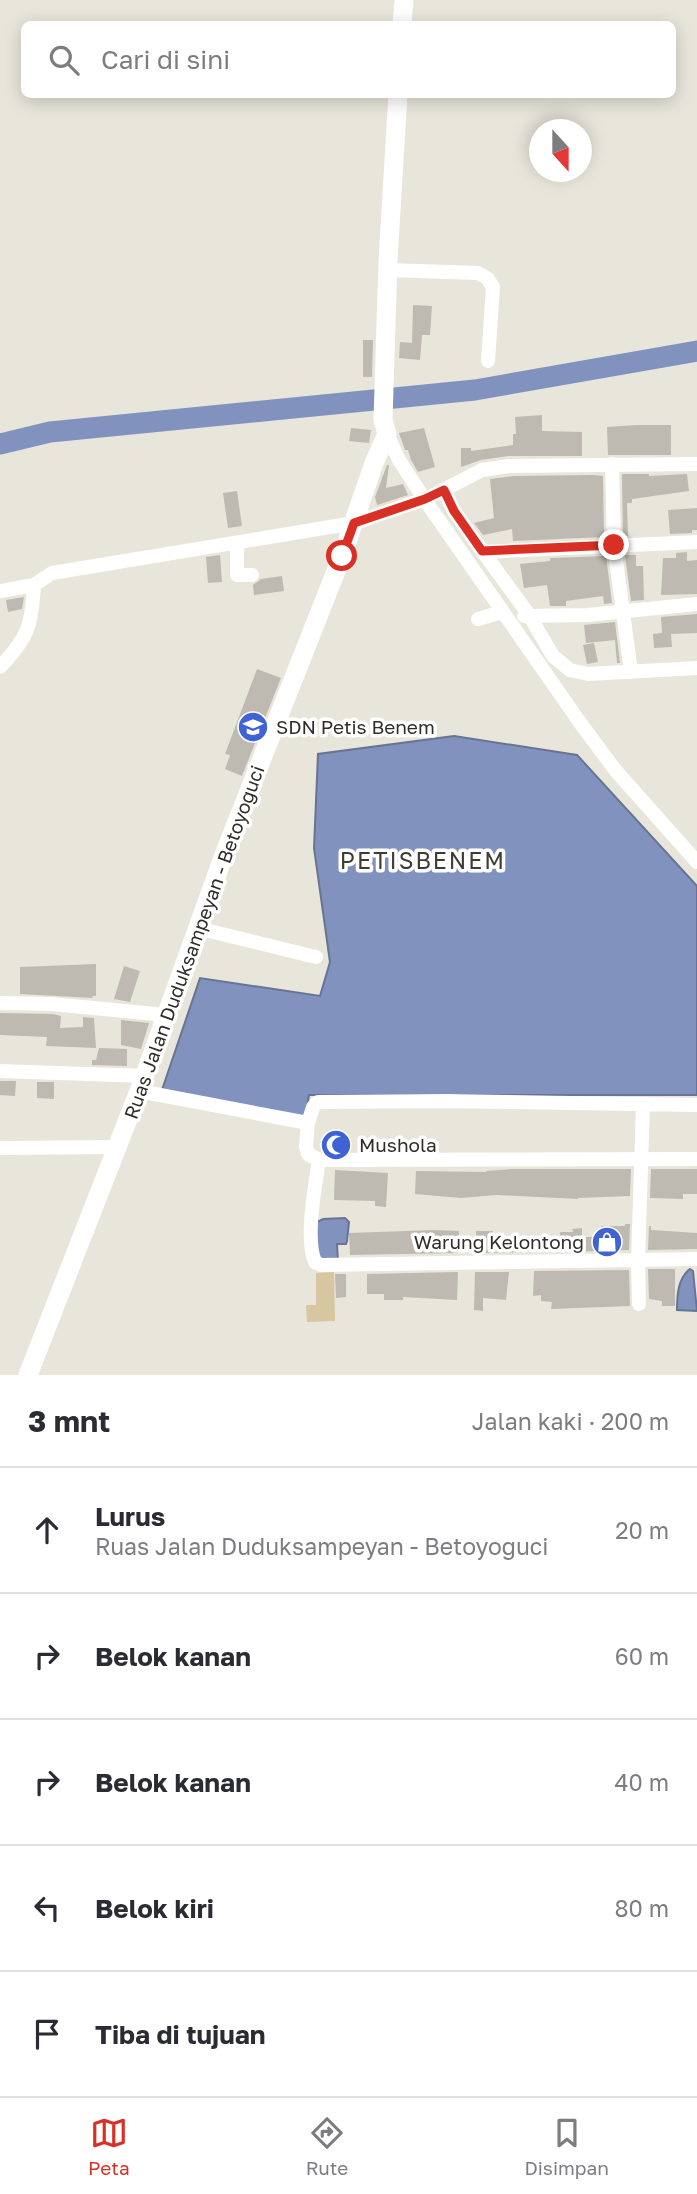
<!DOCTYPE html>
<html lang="id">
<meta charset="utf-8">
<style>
body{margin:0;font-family:"Golos Text",sans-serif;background:#f7f7f7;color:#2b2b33}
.compass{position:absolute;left:529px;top:119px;width:63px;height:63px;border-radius:50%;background:#fff;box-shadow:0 4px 18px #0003;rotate:159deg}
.stop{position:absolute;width:21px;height:21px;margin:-16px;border:5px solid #d93025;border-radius:50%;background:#fff}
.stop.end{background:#d93025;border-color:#fff;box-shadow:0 2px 7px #0008}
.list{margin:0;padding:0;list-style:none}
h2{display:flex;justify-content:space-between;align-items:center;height:91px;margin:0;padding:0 28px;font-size:30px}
h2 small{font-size:23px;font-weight:400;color:#7c7c81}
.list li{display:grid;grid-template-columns:46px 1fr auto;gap:21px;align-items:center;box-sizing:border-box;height:126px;padding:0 28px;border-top:2px solid #e1e1e2}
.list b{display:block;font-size:26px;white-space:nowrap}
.list p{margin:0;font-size:23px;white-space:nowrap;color:#7c7c81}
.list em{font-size:23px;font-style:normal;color:#7c7c81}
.icon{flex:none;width:38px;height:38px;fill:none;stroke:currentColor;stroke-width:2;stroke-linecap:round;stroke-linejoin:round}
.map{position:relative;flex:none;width:697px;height:1375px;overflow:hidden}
.search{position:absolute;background:#fff;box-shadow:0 4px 18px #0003;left:21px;right:21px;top:21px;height:77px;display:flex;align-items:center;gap:18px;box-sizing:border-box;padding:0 24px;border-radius:10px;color:#7c7c81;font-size:26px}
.sheet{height:721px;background:#fff}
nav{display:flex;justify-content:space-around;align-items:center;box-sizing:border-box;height:98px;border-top:2px solid #e1e1e2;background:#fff;font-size:19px;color:#7c7c81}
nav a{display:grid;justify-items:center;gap:4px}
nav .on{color:#d93025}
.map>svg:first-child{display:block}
.green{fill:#d7c7a0}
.water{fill:#8192be;stroke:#687492;stroke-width:2}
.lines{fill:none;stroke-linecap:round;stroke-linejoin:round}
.river{stroke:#8192be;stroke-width:21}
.building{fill:#bebab1}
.street{stroke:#fff;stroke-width:14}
.secondary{stroke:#fff;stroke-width:19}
.route{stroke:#d93025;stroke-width:9}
.labels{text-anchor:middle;stroke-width:7;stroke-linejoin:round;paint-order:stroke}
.poi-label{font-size:19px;fill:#2f2d2a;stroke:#fff;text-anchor:start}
.street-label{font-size:19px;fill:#2f2d2a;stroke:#fff}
.quarter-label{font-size:23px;letter-spacing:2px;fill:#3f3c35;stroke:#fff}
</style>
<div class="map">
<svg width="697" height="1375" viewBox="0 0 697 1375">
<rect width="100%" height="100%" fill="#e8e5db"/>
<path class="green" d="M334,1272L335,1321L307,1322L306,1305H316V1273Z"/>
<path class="water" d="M454,736L577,755L697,886V1095H309L305,1120L162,1090L200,978L320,996L330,962L314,848L318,754Z
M345,1218L349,1222L347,1241L346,1244H337L338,1262L319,1264L315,1223L323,1219Z
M690,1269L693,1271L697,1311L677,1310C677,1295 678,1278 690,1269Z"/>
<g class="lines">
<path class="river" d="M0,444L50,432L475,390L697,351"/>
</g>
<path class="building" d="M413,305L432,306L430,335H422L420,360L399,358L400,342L412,343Z
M363,340H373L372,377H363Z
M542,415V431L582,432V456H508L481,460L461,467V448H471V451L513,445V434H516L515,417Z
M636,425H671V455H608L607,427Z
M351,428L371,430L369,443L349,441Z
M424,428L435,467L418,472L411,460L408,450H405L399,433Z
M387,465H389L386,488L403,484L408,495L377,505L375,497Z
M622,474H649V476L687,474L689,491L632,499V503H627L628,536H623Z
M593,475L603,476L604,537L513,541L512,529L483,535L474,523L494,518L490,479L513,476Z
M237,491L242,526L228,528L223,493Z
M697,508V530H692V533L670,534L668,510Z
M687,552V561L697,560V594L661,595L663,558H676V553Z
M220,555L222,582L208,583L206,557Z
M625,555H636V566H643L644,600L631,601Z
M606,556L612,603L604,604L603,596L566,601V606H550L547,585L524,588L520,564L550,561V558Z
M282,576L284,591L254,595L253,585L261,579Z
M24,597L22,609L8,612L6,600Z
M697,614V633L671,634L672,647L654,648L653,634L662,633L661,617Z
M615,622L620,663H617L615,640L586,643L584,625Z
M594,643L598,662L587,664L583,645Z
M257,669L281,678L242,776L225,769L230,755L225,754Z
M96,964V996H92L93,998L20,994V967Z
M124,966L140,971L130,1002L114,999Z
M0,1013L53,1014L61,1016L60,1028L83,1027V1017L94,1018L96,1048L46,1046L47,1037L0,1035Z
M121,1020L149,1023L141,1049L121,1045Z
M99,1048L127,1049V1066L92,1065V1060H96Z
M0,1081H16L15,1096L0,1095Z
M37,1082H54V1099L37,1098Z
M349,1136L350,1150H323L322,1137Z
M512,1169H631L630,1196L578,1198V1199L496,1195L461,1198L415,1194L416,1171L486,1172V1171Z
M651,1169H697V1194H683V1199L650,1198Z
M335,1170L388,1173L386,1207L375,1206V1201L334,1200Z
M625,1224H630L629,1250L561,1252L560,1232H573L572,1229L582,1228V1237H601V1226H625Z
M649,1226H651V1230L697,1233V1249L648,1250Z
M435,1230L459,1231L458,1253L350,1255L349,1233Z
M476,1231H493V1238L532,1237V1252L476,1253Z
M648,1269H675V1306H662V1301L649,1299Z
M629,1270L630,1306L551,1309L552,1302L541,1301V1295L533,1296L534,1271Z
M458,1272L457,1300L403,1297V1300H384V1294H367V1274Z
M475,1272H509L506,1300L483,1298V1311L474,1310Z
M335,1274H346V1297L336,1298Z"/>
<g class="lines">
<path class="street" d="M388,270L478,273L487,278L493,287L488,361
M387,434L399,460L425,500L581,724L616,771L697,862
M612,464L614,545L631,672
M444,490L454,511L483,552L697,542
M237,543V575H252
M483,552L529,615L553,656L570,670L588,674L697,668
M0,591L34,585
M524,616L588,615L697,604
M478,619L502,612
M0,667C28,638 32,625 34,585L52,573L354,523L428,498L482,470L509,466L697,464
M197,928L316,957
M0,1003L52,1004L166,1015
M0,1071L145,1076
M139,1091L308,1123L306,1146L308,1154L319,1160
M308,1123L313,1107L318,1102L445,1101L697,1105
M0,1148L118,1147
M697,1159L319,1160C315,1187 305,1238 315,1262L321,1265L697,1259
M639,1304L638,1261L643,1105"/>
<path class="secondary" d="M402,24L404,0
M28,1375L139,1091L225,852L342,556L374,463L387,434L383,420L388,260L398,94"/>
</g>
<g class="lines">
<path class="route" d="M342,556L354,523L425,499L444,490L454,511L482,551L614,545"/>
</g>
<defs>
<g id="school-disc" transform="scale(1.575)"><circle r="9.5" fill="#3f62d4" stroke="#fff"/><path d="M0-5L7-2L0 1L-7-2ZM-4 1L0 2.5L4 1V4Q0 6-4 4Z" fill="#fff"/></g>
<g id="mosque-disc" transform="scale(1.575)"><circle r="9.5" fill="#3f62d4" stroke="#fff"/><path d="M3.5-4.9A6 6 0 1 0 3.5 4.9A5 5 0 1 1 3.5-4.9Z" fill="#fff"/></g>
<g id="shop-disc" transform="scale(1.575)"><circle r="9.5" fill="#3f62d4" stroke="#fff"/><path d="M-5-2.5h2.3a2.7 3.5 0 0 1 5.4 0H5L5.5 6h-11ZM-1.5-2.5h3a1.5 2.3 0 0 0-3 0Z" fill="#fff"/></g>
</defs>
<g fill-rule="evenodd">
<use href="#school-disc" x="253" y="727"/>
<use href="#mosque-disc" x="336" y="1145"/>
<use href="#shop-disc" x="607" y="1242"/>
</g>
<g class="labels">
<g class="poi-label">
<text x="276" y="734">SDN Petis Benem</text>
<text x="359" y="1152">Mushola</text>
<text x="584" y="1249" text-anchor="end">Warung Kelontong</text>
</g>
<g class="street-label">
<text transform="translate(194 942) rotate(-70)" y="7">Ruas Jalan Duduksampeyan - Betoyoguci</text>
</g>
<g class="quarter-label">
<text x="423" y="869">PETISBENEM</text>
</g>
</g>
</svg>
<svg class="compass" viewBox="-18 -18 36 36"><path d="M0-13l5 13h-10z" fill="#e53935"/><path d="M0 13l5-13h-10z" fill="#7c7c81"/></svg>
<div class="stop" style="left:342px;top:556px"></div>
<div class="stop end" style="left:614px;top:545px"></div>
<div class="search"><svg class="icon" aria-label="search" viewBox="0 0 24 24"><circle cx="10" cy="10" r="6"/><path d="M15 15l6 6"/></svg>Cari di sini</div>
</div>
<section class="sheet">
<h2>3 mnt<small>Jalan kaki · 200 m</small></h2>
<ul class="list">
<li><svg class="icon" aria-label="ahead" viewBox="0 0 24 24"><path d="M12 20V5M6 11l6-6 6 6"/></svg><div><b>Lurus</b><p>Ruas Jalan Duduksampeyan - Betoyoguci</p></div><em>20 m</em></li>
<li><svg class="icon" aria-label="right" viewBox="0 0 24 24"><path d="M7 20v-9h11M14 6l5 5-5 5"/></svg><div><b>Belok kanan</b></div><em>60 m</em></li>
<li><svg class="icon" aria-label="right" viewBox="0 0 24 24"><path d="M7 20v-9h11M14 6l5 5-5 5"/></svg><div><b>Belok kanan</b></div><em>40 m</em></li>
<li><svg class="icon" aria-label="left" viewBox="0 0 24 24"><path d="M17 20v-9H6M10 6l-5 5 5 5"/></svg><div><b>Belok kiri</b></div><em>80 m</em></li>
<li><svg class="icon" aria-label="arrive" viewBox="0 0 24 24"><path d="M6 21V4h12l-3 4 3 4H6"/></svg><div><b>Tiba di tujuan</b></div></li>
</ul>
</section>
<nav>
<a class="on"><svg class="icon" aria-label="map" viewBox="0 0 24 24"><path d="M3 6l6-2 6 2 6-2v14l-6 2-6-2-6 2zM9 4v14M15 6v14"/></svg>Peta</a>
<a><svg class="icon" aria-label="directions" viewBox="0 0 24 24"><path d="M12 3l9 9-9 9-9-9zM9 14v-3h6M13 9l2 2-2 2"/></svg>Rute</a>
<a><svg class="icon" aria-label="saved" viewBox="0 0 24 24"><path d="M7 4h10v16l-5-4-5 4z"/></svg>Disimpan</a>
</nav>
